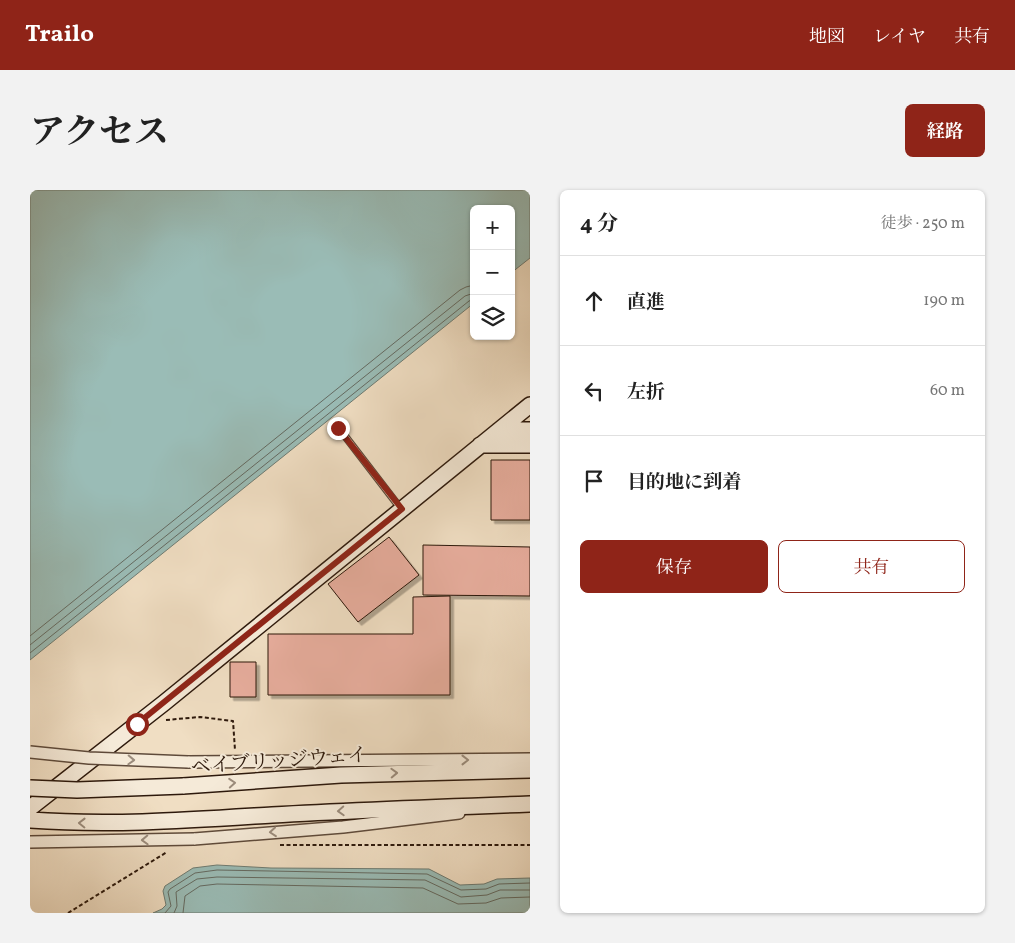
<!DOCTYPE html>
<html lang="ja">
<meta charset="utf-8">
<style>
body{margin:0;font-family:Vollkorn,"Noto Serif JP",serif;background:#f2f2f2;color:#222}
.controls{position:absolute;right:15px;top:15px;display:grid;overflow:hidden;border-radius:8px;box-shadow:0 1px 4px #0004}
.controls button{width:45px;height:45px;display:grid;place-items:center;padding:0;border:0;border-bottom:1px solid #e0e0e0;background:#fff;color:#222;font:25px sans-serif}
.stop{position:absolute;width:15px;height:15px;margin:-11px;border:4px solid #8f2418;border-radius:50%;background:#fff}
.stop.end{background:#8f2418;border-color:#fff;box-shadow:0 1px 5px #0008}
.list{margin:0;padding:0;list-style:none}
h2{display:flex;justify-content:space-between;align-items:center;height:65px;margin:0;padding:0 20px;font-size:21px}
h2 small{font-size:16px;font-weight:400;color:#767676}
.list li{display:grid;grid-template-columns:32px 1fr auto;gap:15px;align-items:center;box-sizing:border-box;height:90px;padding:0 20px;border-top:1px solid #e0e0e0}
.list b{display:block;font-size:19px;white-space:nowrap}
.list em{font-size:16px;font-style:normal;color:#767676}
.actions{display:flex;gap:10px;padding:15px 20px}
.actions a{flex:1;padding:11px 0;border:1px solid #8f2418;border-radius:8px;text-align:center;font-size:18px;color:#8f2418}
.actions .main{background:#8f2418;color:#fff}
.icon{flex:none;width:28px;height:28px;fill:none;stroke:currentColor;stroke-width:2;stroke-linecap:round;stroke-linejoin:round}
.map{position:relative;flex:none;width:500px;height:723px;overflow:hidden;border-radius:8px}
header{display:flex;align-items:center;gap:30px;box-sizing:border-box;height:70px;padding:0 25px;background:#8f2418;color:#fff}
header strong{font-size:24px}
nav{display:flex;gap:28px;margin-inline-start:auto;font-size:18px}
.intro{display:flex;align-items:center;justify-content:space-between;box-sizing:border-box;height:120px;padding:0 30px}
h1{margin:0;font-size:35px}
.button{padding:12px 22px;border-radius:8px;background:#8f2418;color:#fff;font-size:18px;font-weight:700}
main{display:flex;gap:30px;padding:0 30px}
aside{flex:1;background:#fff;border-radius:8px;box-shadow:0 1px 4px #0004}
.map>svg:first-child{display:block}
.water{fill:#9abcb6;stroke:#6e7b72}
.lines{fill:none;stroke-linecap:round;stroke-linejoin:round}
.shore{stroke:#646a61;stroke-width:1}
.building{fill:#e7ad9d;stroke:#2d190c;filter:url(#shadow)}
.lane-casing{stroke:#5e4a3a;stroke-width:8}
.street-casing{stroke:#5e4a3a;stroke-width:14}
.secondary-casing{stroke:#2d190c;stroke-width:18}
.path{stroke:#2d190c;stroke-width:2;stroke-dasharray:4 2.5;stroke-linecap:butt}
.lane{stroke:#f5ead8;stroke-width:5.5}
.street{stroke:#f5ead8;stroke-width:11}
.secondary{stroke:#f5ead8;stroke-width:15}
.street-bridge-casing{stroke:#5e4a3a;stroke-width:14;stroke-linecap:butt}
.secondary-bridge-casing{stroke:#2d190c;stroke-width:18;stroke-linecap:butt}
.street-bridge{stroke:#f5ead8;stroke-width:11}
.secondary-bridge{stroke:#f5ead8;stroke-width:15}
.oneway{stroke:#9b8c7c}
.route{stroke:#8f2418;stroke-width:6}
.labels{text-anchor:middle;stroke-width:4;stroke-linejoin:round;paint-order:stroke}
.street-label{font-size:20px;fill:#2d190c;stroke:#f5ead8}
</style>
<header>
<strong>Trailo</strong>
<nav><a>地図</a><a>レイヤ</a><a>共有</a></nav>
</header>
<div class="intro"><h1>アクセス</h1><a class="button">経路</a></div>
<main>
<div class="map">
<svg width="500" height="723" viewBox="0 0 500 723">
<defs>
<filter id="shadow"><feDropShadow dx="3.5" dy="3.5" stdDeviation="0" flood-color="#0004"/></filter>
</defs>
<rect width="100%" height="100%" fill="#f0dec3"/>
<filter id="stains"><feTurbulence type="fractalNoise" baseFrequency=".004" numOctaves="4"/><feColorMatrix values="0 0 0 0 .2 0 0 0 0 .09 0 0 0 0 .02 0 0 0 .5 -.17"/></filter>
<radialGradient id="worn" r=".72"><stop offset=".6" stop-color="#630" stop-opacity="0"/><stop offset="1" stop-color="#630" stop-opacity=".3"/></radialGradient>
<path class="water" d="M0,0H500V68L481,83V19H444V113L0,470Z
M187,675L241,678L399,679L430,695L454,694L467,689L500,688V723H123L132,719L136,715L133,701L135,696L163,678Z"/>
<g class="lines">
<path class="shore" d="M0,446L430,100L436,97L444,95
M0,455L435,106L444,103
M0,463L439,111L444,109
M135,723L141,716L138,702L140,699L165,683L187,680L397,684L431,700L456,699L469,694L500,693
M144,723L147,716L146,702L167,689L187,687L395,690L431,707L457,705L470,700H500
M153,723L155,706L170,696L187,694L393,698L428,714L456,713L471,708L500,707"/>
</g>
<path class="building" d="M461,270H500V330H461Z
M359,347L389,385L328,432L298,394Z
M393,355L500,357V406L393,405Z
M420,406V505H238V444H383V407Z
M200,472H226V507H200Z"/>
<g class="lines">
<g class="lane-casing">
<path id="lane" d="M308,237L371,319"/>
</g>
<g class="street-casing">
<path id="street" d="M158,572L500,569
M164,649L313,637L429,623"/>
</g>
<g class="secondary-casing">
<path id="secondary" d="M469,240H500
M450,255H500
M153,596L311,585L500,580
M0,618L134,513L500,215
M0,630C81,636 162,630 242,625C328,620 414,617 500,614"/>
</g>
<path class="path" d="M136,530L170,527L203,531L205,560
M250,655H500
M38,723L137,662"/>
<use href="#lane" class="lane"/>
<use href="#street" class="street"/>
<use href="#secondary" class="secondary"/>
<g class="street-bridge-casing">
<path id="street-bridge" d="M0,562L59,568L158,572
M0,652L164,649"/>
</g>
<g class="secondary-bridge-casing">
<path id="secondary-bridge" d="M0,598L47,600L153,596"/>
</g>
<use href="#street-bridge" class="street-bridge"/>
<use href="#secondary-bridge" class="secondary-bridge"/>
</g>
<defs><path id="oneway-chevron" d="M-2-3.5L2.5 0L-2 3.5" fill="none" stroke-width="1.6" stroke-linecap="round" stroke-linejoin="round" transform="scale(1.25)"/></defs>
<g class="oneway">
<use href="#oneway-chevron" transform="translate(101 570) rotate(2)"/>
<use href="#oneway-chevron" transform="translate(435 570)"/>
<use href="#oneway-chevron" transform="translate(364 583) rotate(-2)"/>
<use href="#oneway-chevron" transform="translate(202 593) rotate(-4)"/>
<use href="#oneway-chevron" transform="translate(311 621) rotate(177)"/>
<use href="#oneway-chevron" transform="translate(52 633) rotate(-179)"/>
<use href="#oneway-chevron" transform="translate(243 642) rotate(175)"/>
<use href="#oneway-chevron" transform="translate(115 650) rotate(178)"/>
</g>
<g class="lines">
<path class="route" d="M107,534L372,319L308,238"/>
</g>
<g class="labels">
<g class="street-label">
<text transform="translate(249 570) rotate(-4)" y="7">ベイブリッジウェイ</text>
</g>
</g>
<rect width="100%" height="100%" filter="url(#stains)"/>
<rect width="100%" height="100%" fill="url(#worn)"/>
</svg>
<div class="controls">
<button>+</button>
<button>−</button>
<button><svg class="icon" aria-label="layers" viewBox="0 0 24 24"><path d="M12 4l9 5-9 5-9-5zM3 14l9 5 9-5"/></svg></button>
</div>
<div class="stop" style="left:107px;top:534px"></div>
<div class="stop end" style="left:308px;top:238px"></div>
</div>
<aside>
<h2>4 分<small>徒歩 · 250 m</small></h2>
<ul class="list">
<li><svg class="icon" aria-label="ahead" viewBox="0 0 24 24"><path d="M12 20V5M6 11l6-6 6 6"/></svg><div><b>直進</b></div><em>190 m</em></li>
<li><svg class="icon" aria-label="left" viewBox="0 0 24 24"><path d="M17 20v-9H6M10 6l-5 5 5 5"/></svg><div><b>左折</b></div><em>60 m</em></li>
<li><svg class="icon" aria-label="arrive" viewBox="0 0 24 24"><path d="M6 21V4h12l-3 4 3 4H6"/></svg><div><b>目的地に到着</b></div></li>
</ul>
<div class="actions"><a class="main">保存</a><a>共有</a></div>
</aside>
</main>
